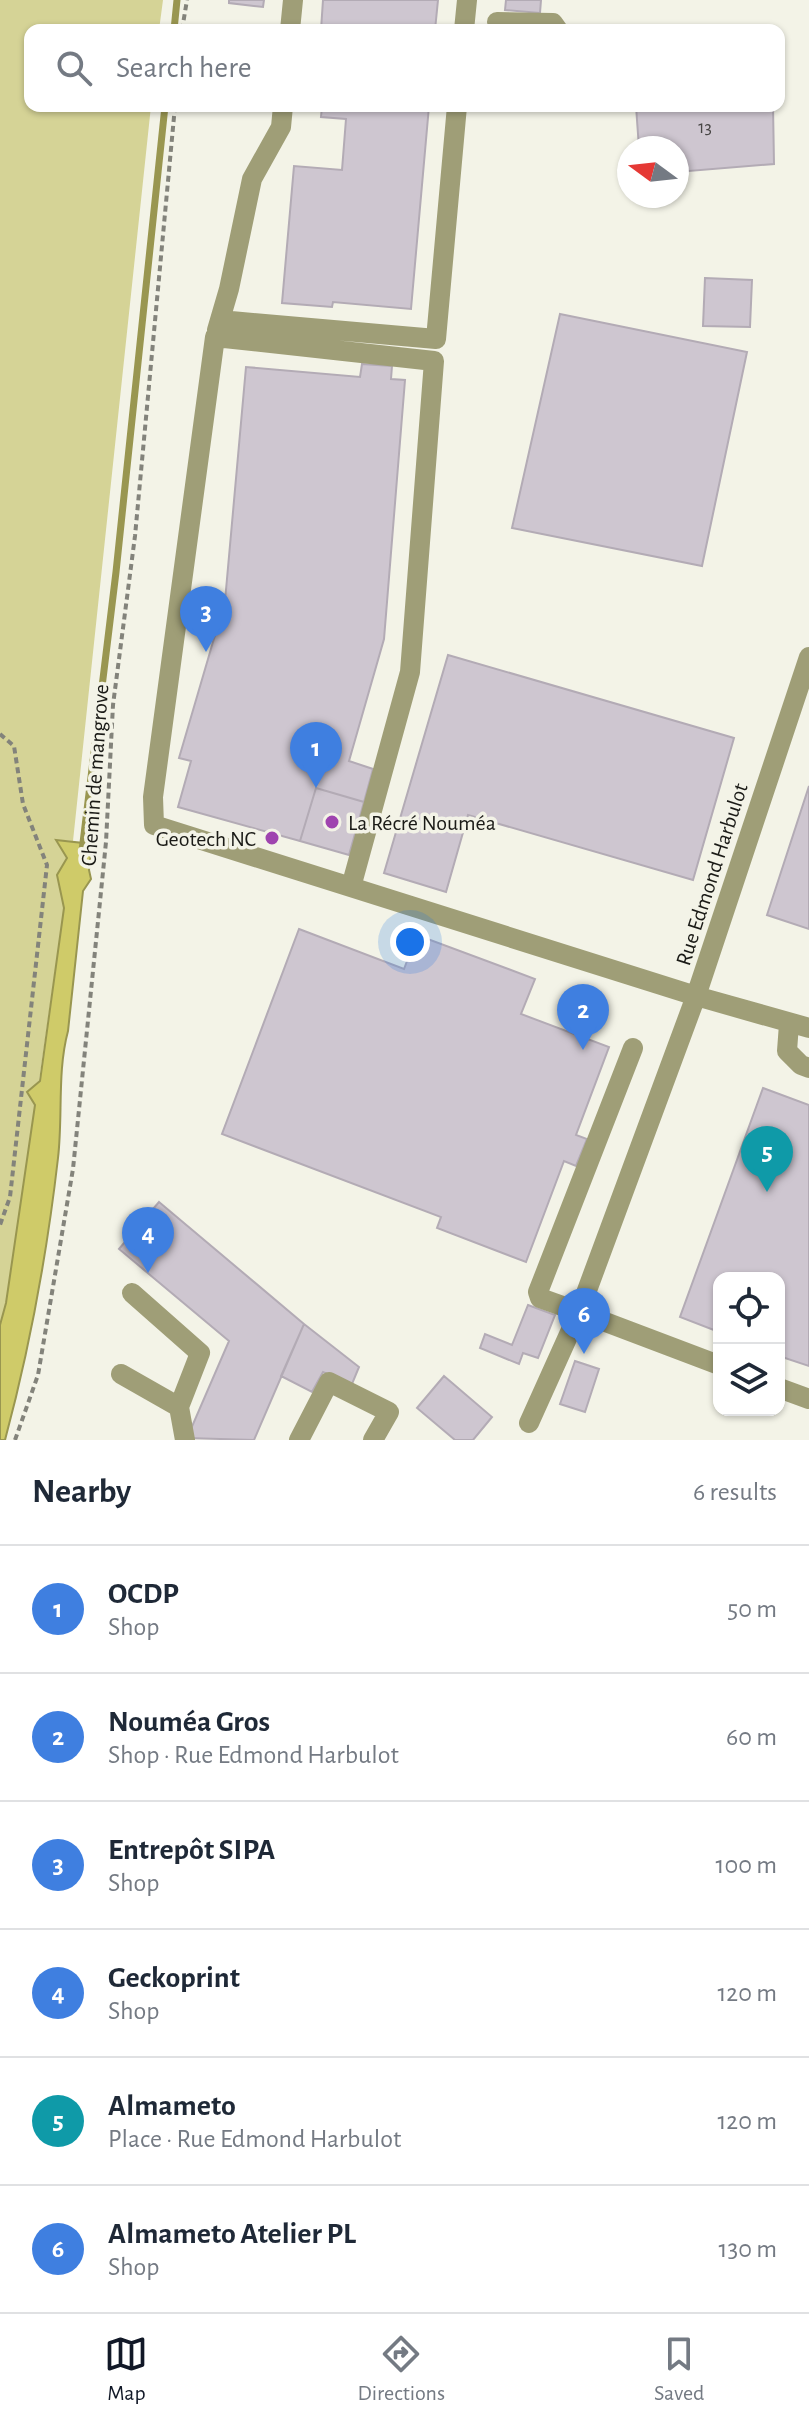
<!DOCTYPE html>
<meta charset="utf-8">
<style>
body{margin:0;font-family:"Alegreya Sans",sans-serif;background:#f6f6f7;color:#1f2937}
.controls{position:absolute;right:24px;bottom:24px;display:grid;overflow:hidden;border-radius:16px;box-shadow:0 2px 6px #0004}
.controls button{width:72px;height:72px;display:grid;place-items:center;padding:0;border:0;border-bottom:2px solid #e0e1e3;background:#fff;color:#1f2937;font:40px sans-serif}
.compass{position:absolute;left:617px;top:136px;width:72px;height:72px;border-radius:50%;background:#fff;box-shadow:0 2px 6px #0004;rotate:285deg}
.you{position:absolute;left:410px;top:942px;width:28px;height:28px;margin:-20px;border:6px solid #fff;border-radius:50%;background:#1a73e8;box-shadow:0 0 0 12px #1a73e833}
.badge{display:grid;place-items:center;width:52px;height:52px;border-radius:50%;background:#111827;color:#fff;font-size:26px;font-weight:700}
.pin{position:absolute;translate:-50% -66px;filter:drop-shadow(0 2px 4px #0008)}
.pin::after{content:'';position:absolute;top:42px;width:28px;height:24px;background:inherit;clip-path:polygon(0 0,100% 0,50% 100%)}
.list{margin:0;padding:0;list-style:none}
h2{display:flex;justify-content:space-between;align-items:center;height:104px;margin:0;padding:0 32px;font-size:34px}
h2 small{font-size:26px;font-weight:400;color:#747a83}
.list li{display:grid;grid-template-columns:52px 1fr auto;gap:24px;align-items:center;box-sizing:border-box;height:128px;padding:0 32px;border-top:2px solid #e0e1e3}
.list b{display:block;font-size:30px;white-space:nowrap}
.list p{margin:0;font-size:26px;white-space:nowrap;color:#747a83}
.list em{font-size:26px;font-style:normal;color:#747a83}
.icon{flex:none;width:44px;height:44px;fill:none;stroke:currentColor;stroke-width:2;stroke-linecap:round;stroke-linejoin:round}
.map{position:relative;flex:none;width:809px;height:1440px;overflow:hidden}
.search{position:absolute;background:#fff;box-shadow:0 2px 6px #0004;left:24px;right:24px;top:24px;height:88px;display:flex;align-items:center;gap:20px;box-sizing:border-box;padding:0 28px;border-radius:16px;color:#747a83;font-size:30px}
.sheet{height:872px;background:#fff}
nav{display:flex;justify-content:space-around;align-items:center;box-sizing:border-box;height:112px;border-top:2px solid #e0e1e3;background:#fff;font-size:22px;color:#747a83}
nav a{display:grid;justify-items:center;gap:4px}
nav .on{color:#111827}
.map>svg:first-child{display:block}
.green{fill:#d5d396}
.water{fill:#cfcb69;stroke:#999650;stroke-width:2}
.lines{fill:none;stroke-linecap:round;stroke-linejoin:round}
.stream{stroke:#999650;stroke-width:7}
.building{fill:#cec6d0;stroke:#b3abb5;stroke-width:2}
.path{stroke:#83837b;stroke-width:4;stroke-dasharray:6 4;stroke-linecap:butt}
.minor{stroke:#9f9e77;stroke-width:20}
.poi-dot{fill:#9f44af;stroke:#f3f3e7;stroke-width:3}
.labels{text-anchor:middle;stroke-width:7;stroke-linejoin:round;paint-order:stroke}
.number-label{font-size:18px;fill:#474544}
.street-label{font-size:22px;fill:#1a1a16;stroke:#f3f3e7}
.poi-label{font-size:22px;fill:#1a1a16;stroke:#f3f3e7;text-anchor:start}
</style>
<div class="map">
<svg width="809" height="1440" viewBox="0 0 809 1440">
<rect width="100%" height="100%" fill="#f3f3e7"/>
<path class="green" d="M0,0H163L159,30H30V106H151L73,841L57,840L67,858L57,875L64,908L39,1081L27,1092L35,1105L6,1303L0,1325Z"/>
<path class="water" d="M56,840L92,844L89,870L91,879L83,891L68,1031C57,1072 63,1116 58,1158C47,1254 30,1347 5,1440H0V1325L6,1303L35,1105L27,1092L40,1081L64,908L57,875L67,858Z"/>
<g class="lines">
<path class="stream" d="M174,30L177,0
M82,851L116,572L165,106"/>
</g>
<path class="building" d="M229,0H264L263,7L229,3Z
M323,0H438L435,30H321Z
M506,0H541L540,13L505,10Z
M322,106H429L411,309L333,302L332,307L282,303L294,166L342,170L346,119L321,117Z
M636,106H773L774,164L677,172V148H639Z
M705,278L752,280L750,327L703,326Z
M560,314L747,352L702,566L512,528Z
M362,364L392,366L391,379L405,380L384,639L349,761L373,769L364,802L316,788L300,841L178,807L191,761L179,758L225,601L246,367L360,377Z
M448,655L734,738L693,880L468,815L446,892L384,873Z
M809,786V929L767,915Z
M316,788L364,802L349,855L300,841Z
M299,929L404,969L417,935L535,979L521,1014L609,1047L576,1135L587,1139L576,1166L564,1161L526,1262L437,1228L441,1217L222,1134Z
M763,1088L809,1105V1366L779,1356V1278H719V1332L680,1317Z
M159,1202L304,1324L254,1440L187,1438L229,1341L119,1249Z
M528,1305L555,1315L538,1358L523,1353L519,1364L480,1348L485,1334L512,1345Z
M304,1324L359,1367L352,1384L323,1372L312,1392L281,1376Z
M575,1361L599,1369L585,1412L560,1404Z
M444,1376L492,1417L473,1440H455L417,1408Z"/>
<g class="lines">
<path class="path" d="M182,30L187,0
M0,734L14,746L23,804L47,865L10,1197L0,1225
M15,1440L38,1375L73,1169L106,842L113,705L135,536L175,106"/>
<path class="minor" d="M497,22L553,23L558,30
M290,30L293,0
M464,30L467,0
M220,320L436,339L457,106
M217,330L229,289L252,179L281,127L283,106
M809,657L696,996L809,1028
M351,887L410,672L434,361L215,337L153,797L154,825L696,996L579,1312L719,1365
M789,1024L787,1051L801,1065L809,1068
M132,1293L200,1353L179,1407L185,1440
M121,1374L179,1407
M779,1388L809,1399
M529,1423L579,1312L540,1298L538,1292L633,1048
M299,1440L329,1382L389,1412L373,1440"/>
</g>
<g class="poi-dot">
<circle cx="332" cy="822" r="8"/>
<circle cx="272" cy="838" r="8"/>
</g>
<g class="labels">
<g class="number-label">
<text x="705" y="133">13</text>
</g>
<g class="street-label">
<text transform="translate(94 775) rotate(-86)" y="8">Chemin de mangrove</text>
<text transform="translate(711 874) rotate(-72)" y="8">Rue Edmond Harbulot</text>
</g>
<g class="poi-label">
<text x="348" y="830">La Récré Nouméa</text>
<text x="256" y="846" text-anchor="end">Geotech NC</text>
</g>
</g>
</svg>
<div class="controls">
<button><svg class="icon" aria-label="locate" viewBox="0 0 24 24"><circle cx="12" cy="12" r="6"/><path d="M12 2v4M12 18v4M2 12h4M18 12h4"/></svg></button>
<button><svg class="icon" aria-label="layers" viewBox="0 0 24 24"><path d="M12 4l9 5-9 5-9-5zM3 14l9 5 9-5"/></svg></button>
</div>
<svg class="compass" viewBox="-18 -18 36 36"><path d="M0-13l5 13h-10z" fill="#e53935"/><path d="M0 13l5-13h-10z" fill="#747a83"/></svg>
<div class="you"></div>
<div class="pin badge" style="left:316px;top:788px;background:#3f7fe0">1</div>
<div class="pin badge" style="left:583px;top:1050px;background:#3f7fe0">2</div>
<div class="pin badge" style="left:206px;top:652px;background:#3f7fe0">3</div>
<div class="pin badge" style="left:148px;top:1273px;background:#3f7fe0">4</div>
<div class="pin badge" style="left:767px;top:1192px;background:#0f9aa8">5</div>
<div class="pin badge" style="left:584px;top:1354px;background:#3f7fe0">6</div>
<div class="search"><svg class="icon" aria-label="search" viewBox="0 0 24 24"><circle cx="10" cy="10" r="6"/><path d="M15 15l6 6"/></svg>Search here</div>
</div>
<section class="sheet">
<h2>Nearby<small>6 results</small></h2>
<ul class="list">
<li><span class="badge" style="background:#3f7fe0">1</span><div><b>OCDP</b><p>Shop</p></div><em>50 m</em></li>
<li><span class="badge" style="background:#3f7fe0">2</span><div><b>Nouméa Gros</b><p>Shop · Rue Edmond Harbulot</p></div><em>60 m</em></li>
<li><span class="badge" style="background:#3f7fe0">3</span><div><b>Entrepôt SIPA</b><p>Shop</p></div><em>100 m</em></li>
<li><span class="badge" style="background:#3f7fe0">4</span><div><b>Geckoprint</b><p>Shop</p></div><em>120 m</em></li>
<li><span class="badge" style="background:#0f9aa8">5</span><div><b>Almameto</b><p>Place · Rue Edmond Harbulot</p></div><em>120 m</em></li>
<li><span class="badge" style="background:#3f7fe0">6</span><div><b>Almameto Atelier PL</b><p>Shop</p></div><em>130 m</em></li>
</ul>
</section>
<nav>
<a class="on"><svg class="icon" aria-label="map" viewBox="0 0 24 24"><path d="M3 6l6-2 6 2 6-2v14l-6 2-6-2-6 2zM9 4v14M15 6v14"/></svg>Map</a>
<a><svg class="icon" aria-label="directions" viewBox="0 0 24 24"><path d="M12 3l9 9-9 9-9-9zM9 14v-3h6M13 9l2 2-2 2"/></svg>Directions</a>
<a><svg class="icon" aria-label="saved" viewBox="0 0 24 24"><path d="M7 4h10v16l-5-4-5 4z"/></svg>Saved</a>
</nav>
